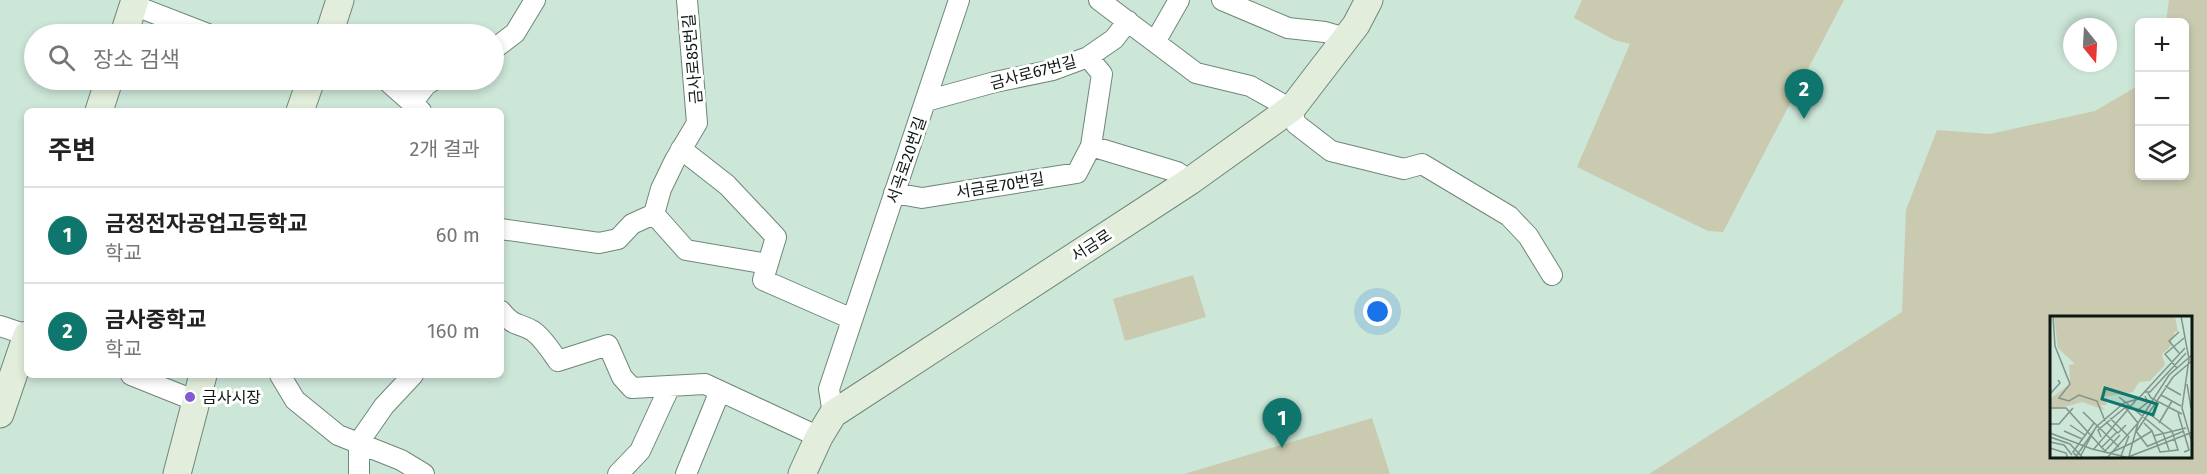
<!DOCTYPE html>
<html lang="ko">
<meta charset="utf-8">
<style>
body{margin:0;font-family:"Fira Sans","Noto Sans KR",sans-serif;background:#f2f2f2;color:#222}
.controls{position:absolute;right:18px;top:18px;display:grid;overflow:hidden;border-radius:9px;box-shadow:0 3px 9px #0003}
.controls button{width:54px;height:54px;display:grid;place-items:center;padding:0;border:0;border-bottom:2px solid #e0e0e0;background:#fff;color:#222;font:30px sans-serif}
.compass{position:absolute;left:2063px;top:18px;width:54px;height:54px;border-radius:50%;background:#fff;box-shadow:0 3px 9px #0003;rotate:162deg}
.you{position:absolute;left:1378px;top:312px;width:21px;height:21px;margin:-15px;border:4px solid #fff;border-radius:50%;background:#1a73e8;box-shadow:0 0 0 9px #1a73e833}
.badge{display:grid;place-items:center;width:39px;height:39px;border-radius:50%;background:#0f766e;color:#fff;font-size:20px;font-weight:700}
.pin{position:absolute;translate:-50% -50px;filter:drop-shadow(0 2px 3px #0008)}
.pin::after{content:'';position:absolute;top:32px;width:21px;height:18px;background:inherit;clip-path:polygon(0 0,100% 0,50% 100%)}
.list{margin:0;padding:0;list-style:none}
h2{display:flex;justify-content:space-between;align-items:center;height:78px;margin:0;padding:0 24px;font-size:26px}
h2 small{font-size:20px;font-weight:400;color:#767676}
.list li{display:grid;grid-template-columns:39px 1fr auto;gap:18px;align-items:center;box-sizing:border-box;height:96px;padding:0 24px;border-top:2px solid #e0e0e0}
.list b{display:block;font-size:22px;white-space:nowrap}
.list p{margin:0;font-size:20px;white-space:nowrap;color:#767676}
.list em{font-size:20px;font-style:normal;color:#767676}
.icon{flex:none;width:33px;height:33px;fill:none;stroke:currentColor;stroke-width:2;stroke-linecap:round;stroke-linejoin:round}
.map{position:relative;flex:none;width:2207px;height:474px;overflow:hidden}
.search{position:absolute;background:#fff;box-shadow:0 3px 9px #0003;left:24px;top:24px;width:480px;height:66px;display:flex;align-items:center;gap:15px;box-sizing:border-box;padding:0 21px;border-radius:33px;color:#767676;font-size:22px}
.panel{position:absolute;background:#fff;box-shadow:0 3px 9px #0003;left:24px;top:108px;width:480px;height:270px;border-radius:9px}
.map>svg:first-child{display:block}
.green{fill:#cacab0;fill-rule:evenodd}
.lines{fill:none;stroke-linecap:round;stroke-linejoin:round}
.street-casing{stroke:#6e877a;stroke-width:22}
.secondary-casing{stroke:#6e877a;stroke-width:29}
.street{stroke:#fff;stroke-width:20}
.secondary{stroke:#e2eedb;stroke-width:27}
.poi-dot{fill:#8559d2;stroke:#fff;stroke-width:2}
.labels{text-anchor:middle;stroke-width:6;stroke-linejoin:round;paint-order:stroke}
.street-label{font-size:16px;fill:#0e1813;stroke:#fff}
.poi-label{font-size:16px;fill:#0e1813;stroke:#fff;text-anchor:start}
.inset-road{fill:none;stroke:#809489;stroke-width:1.5}
.view{fill:#0f766e;fill-opacity:0.15;stroke:#0f766e;stroke-width:3}
.inset-edge{fill:none;stroke:#0e1813;stroke-width:3}
</style>
<div class="map">
<svg width="2207" height="474" viewBox="0 0 2207 474">
<rect width="100%" height="100%" fill="#cce6d8"/>
<path class="green" d="M1582,0H1844L1723,232L1708,231L1577,167L1630,44L1614,40L1574,18Z
M2169,0H2207V474H1649L1902,312L1906,210L1937,130L1990,134L2095,111L2139,85L2140,176H2184V22H2166ZM2051,318H2190V458H2051Z
M1193,275L1206,317L1125,341L1113,299Z
M1372,418L1390,474H1184Z"/>
<g class="lines">
<g class="street-casing">
<path id="street" d="M1099,0L1196,73L1250,86L1291,109L1296,124L1331,151L1404,169L1422,164L1509,216L1528,236L1552,275
M1222,0L1288,28L1325,32L1346,38
M133,5L208,34
M1155,42L1179,0
M494,49L515,33L535,0
M386,80L421,111
M926,101L995,82L1053,70L1088,57L1114,39L1128,21
M412,103L426,85L434,80
M1091,146L1177,172L1190,181
M681,149L727,185L776,237L763,280L852,319
M894,193L922,198L1077,173L1091,146L1102,74L1088,57
M654,214L661,189L675,160L697,123L687,0
M654,214L686,250L768,264
M501,229L599,243L618,239L632,224L654,214
M501,311C515,328 518,322 533,331C543,338 551,351 558,361L608,345L622,377L632,388L705,384L819,437
M0,326L27,335
M131,375L196,401
M280,375L295,400L338,435L401,460L424,474
M833,414L829,389L959,0
M359,474V442L384,406L413,375
M618,474L640,451L670,386
M686,474L720,391"/>
</g>
<g class="secondary-casing">
<path id="secondary" d="M124,34L135,0
M329,34L340,0
M99,111L109,80
M300,111L311,80
M0,414L27,335
M177,474L203,375
M802,474L819,437L833,414L1190,181L1293,107L1356,25L1369,0"/>
</g>
<use href="#street" class="street"/>
<use href="#secondary" class="secondary"/>
</g>
<circle class="poi-dot" cx="190" cy="397" r="6"/>
<g class="labels">
<g class="street-label">
<text transform="translate(692 59) rotate(-95)" y="6">금사로85번길</text>
<text transform="translate(1033 72) rotate(-15)" y="6">금사로67번길</text>
<text transform="translate(906 160) rotate(-71)" y="6">서곡로20번길</text>
<text transform="translate(1000 185) rotate(-9)" y="6">서금로70번길</text>
<text transform="translate(1091 245) rotate(-33)" y="6">서금로</text>
</g>
<g class="poi-label">
<text x="202" y="403">금사시장</text>
</g>
</g>
<g transform="translate(2050 316)">
<rect width="142" height="142" fill="#cce6d8"/>
<path d="M4,0H125L128,16L125,15L120,31L112,38L115,49L100,65L89,66L83,76L54,81L57,89H50L55,94L32,86L7,93L0,92V83L20,68L19,49L25,48L8,32Z" fill="#cacab0"/>
<path class="inset-road" d="M3,0L5,30L20,68L9,82L19,85L29,79L47,85L55,105M131,0L139,43L132,92L143,130M129,16L119,25L129,37M127,52L115,38L134,22M137,68L141,92M115,70L131,79M94,76H100L136,37M98,77L101,82L132,98M0,78L10,67L8,64M111,79L131,90M69,81L113,117L119,134M0,92H16L56,136M87,95L98,86L95,80M33,96L69,131M128,97L139,134L134,136M60,102L78,120M56,106L68,117L76,109M94,107L102,115L110,136L128,134L122,115L97,96M109,107L122,85M0,108H9L23,92M20,109L35,119M14,115L32,123M86,115L98,131M86,116L123,61L143,44M0,117L42,133L80,142M103,120L136,112M0,121L20,128L33,142M51,121L48,114L77,90M0,126L14,129L22,139M82,127L102,115M98,130L134,115M0,132L16,137L18,142M51,132L67,116M43,134L87,83M55,135L70,119M60,137L82,127M31,139L46,111M79,140L88,107L119,59L143,38M78,141L143,116M25,142L47,110L74,87L88,83L135,32M28,142L23,136L44,107M38,142L58,141M57,142L88,107L75,91M70,142L79,120"/>
<path class="view" d="M55,72L107,88L103,99L52,83Z"/>
<rect width="142" height="142" class="inset-edge"/>
</g>
</svg>
<div class="controls">
<button>+</button>
<button>−</button>
<button><svg class="icon" aria-label="layers" viewBox="0 0 24 24"><path d="M12 4l9 5-9 5-9-5zM3 14l9 5 9-5"/></svg></button>
</div>
<svg class="compass" viewBox="-18 -18 36 36"><path d="M0-13l5 13h-10z" fill="#e53935"/><path d="M0 13l5-13h-10z" fill="#767676"/></svg>
<div class="you"></div>
<div class="pin badge" style="left:1282px;top:448px">1</div>
<div class="pin badge" style="left:1804px;top:119px">2</div>
<div class="search"><svg class="icon" aria-label="search" viewBox="0 0 24 24"><circle cx="10" cy="10" r="6"/><path d="M15 15l6 6"/></svg>장소 검색</div>
<section class="panel">
<h2>주변<small>2개 결과</small></h2>
<ul class="list">
<li><span class="badge">1</span><div><b>금정전자공업고등학교</b><p>학교</p></div><em>60 m</em></li>
<li><span class="badge">2</span><div><b>금사중학교</b><p>학교</p></div><em>160 m</em></li>
</ul>
</section>
</div>
